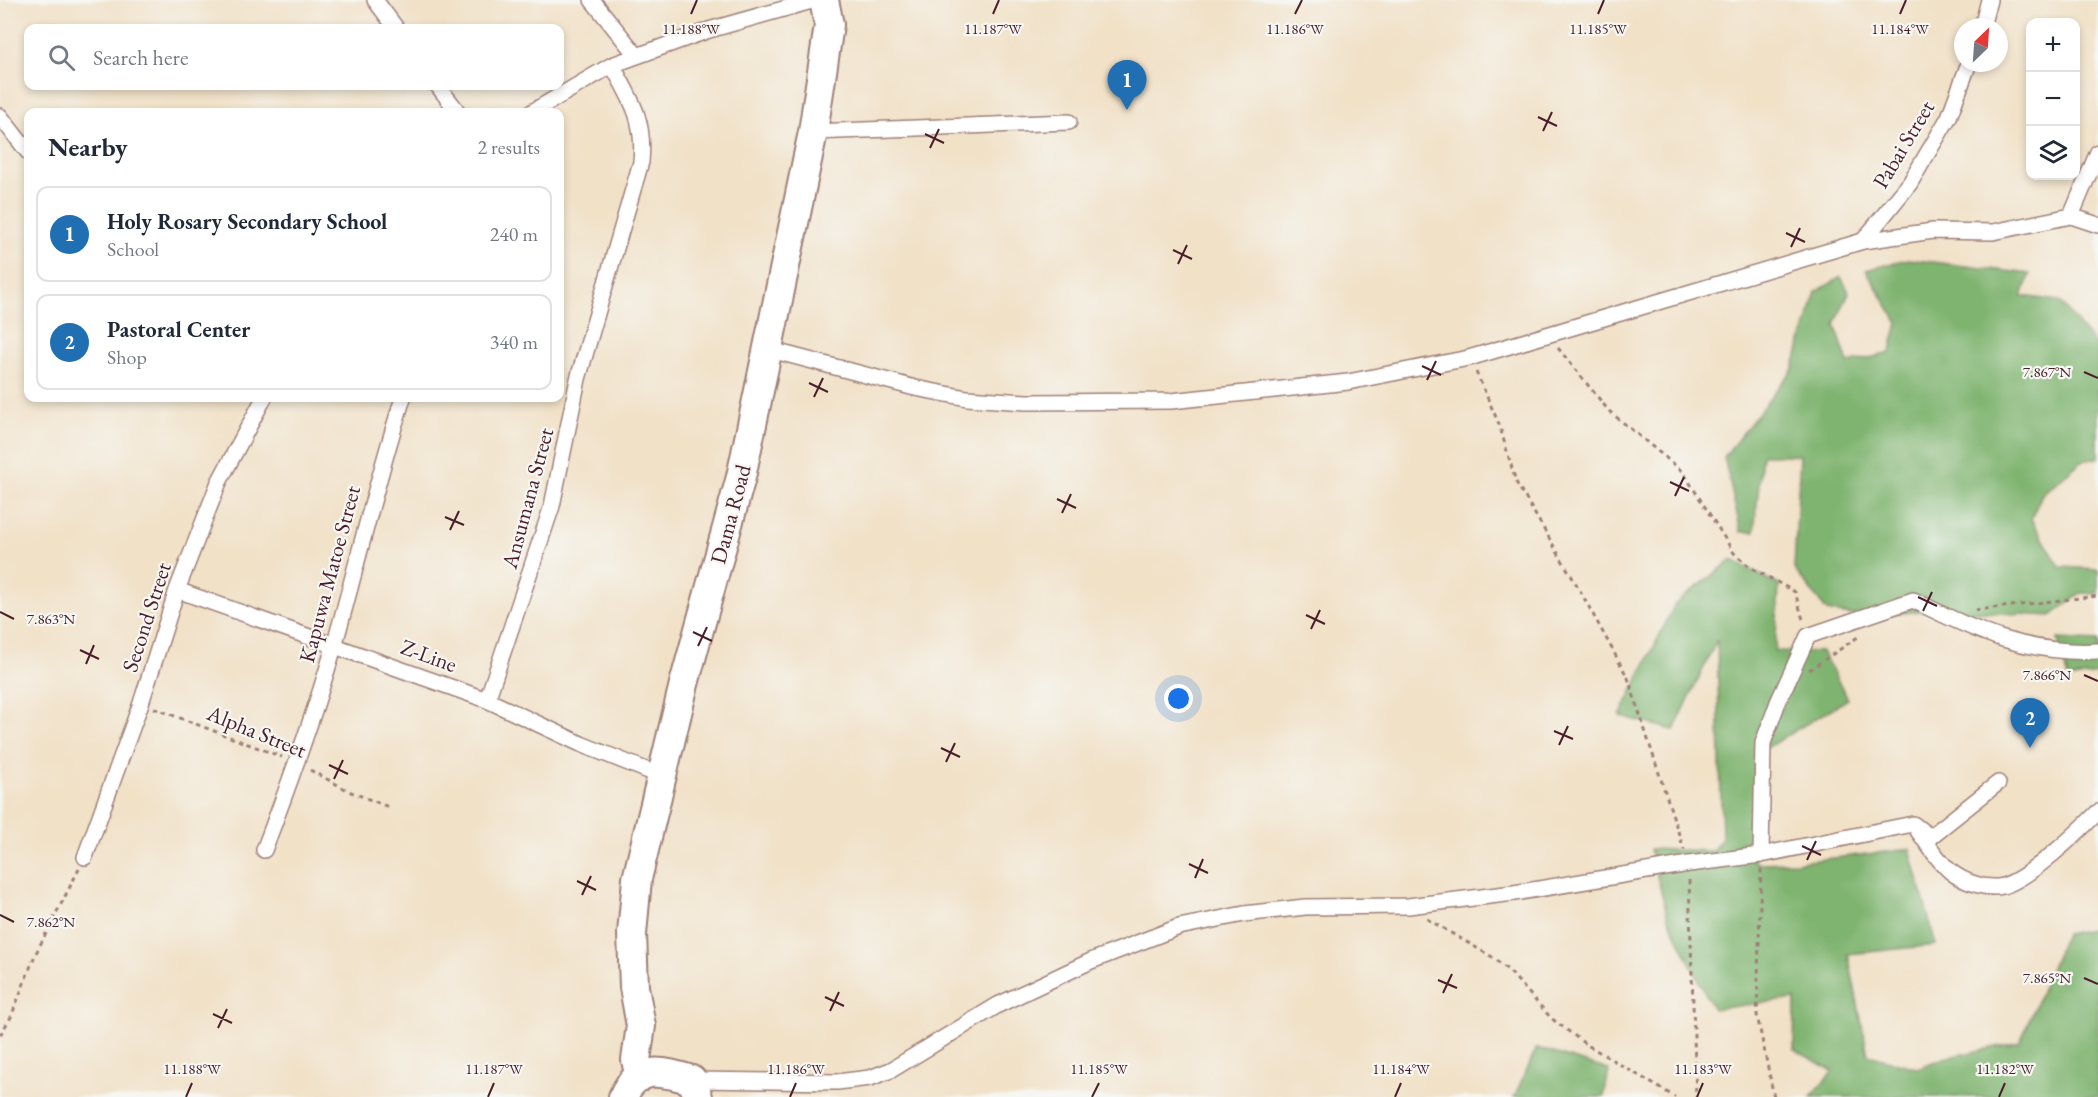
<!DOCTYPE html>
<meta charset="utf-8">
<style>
body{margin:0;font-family:"EB Garamond",serif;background:#f6f6f7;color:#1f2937}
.controls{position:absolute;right:18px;top:18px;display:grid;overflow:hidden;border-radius:12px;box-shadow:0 3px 9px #0003}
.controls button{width:54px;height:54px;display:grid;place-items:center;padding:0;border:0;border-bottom:2px solid #e0e1e3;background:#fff;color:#1f2937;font:30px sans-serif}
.compass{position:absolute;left:1954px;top:18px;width:54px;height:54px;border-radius:50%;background:#fff;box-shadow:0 3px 9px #0003;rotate:25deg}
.you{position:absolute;left:1179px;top:699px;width:21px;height:21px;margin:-15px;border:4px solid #fff;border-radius:50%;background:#1a73e8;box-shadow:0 0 0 9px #1a73e833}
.badge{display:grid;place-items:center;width:39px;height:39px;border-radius:50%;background:#1f6fb2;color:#fff;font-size:20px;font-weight:700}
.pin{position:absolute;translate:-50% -50px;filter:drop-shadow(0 2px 3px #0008)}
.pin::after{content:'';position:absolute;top:32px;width:21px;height:18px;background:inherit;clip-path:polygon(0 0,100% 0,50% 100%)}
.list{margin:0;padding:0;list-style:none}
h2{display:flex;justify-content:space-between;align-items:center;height:78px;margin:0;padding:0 24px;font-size:26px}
h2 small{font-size:20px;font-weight:400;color:#747a83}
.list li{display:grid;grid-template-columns:39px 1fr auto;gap:18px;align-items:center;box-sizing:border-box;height:96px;margin:0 12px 12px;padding:0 12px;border:2px solid #e0e1e3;border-radius:12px}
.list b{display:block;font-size:22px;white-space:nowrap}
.list p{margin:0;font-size:20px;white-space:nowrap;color:#747a83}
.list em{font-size:20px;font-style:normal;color:#747a83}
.icon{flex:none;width:33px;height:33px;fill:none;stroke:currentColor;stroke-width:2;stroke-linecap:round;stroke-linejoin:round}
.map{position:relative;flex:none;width:2098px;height:1097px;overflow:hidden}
.search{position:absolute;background:#fff;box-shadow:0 3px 9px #0003;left:24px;top:24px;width:540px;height:66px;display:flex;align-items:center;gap:15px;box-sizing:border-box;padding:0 21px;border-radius:12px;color:#747a83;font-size:22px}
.panel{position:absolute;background:#fff;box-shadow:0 3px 9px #0003;left:24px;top:108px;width:540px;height:294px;border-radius:12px}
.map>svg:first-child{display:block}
.forest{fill:#7fb470;stroke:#646a4e;stroke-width:1.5}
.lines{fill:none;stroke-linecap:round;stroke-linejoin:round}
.street-casing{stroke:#9e8079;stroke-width:18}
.highway-casing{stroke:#9e8079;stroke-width:32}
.path{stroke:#9e8079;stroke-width:3;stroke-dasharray:4.5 4.5;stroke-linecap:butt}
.street{stroke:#fff;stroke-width:15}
.highway{stroke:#fff;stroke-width:28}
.ticks{fill:none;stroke:#4a1f2b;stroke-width:2}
.labels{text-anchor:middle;stroke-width:4.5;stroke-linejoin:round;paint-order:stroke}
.street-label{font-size:22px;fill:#4a1f2b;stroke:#f6f6f2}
.ticks-label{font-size:15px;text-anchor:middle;fill:#4a1f2b;stroke:#f6f6f2;stroke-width:4.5;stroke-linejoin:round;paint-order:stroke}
</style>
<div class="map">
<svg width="2098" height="1097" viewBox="0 0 2098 1097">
<rect width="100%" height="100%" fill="#f6f6f2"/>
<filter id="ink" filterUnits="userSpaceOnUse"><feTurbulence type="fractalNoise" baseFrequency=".0167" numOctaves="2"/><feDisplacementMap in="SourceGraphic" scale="12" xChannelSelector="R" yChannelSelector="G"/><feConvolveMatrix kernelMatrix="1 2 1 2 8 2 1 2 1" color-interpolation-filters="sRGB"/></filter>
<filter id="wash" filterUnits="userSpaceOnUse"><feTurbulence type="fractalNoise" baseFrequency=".008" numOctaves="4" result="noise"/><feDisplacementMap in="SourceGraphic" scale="24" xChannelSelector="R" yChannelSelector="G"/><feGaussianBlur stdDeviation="1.35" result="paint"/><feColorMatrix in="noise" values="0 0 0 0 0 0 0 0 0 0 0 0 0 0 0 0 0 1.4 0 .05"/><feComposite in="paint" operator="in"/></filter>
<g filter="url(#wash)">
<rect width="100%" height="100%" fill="#f1e1c7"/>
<path class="forest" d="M1908,259L2030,274L2022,296L2059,301L2098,348V458L2082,461L2042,494L2031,519L2060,567L2098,569V594L2081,593L2051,616L1933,609L1867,618L1827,611L1794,569L1800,455H1762L1754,532H1741L1724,457L1793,369L1816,292L1841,277L1849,292L1835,324L1848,363L1890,353L1898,323L1866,270Z
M1732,560L1779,585L1775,651L1822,652L1848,699L1758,753L1755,863L1799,862L1910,849L1936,945L1848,954L1868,1055L1917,1068L1944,1058L2020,1042L2065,934L2098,928V1097H1811L1833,1071L1794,1049L1795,999L1713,1009L1668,918L1650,849L1712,851L1722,838L1717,640L1674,730L1620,716L1675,604Z
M2058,639L2098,641V674L2068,679Z
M1537,1048L1609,1070L1604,1097H1514Z"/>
</g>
<g filter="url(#ink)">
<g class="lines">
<g class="street-casing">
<path id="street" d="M375,0L396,28
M592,0L637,56
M1982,27L1989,0
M438,86L458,112
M532,112L612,65L709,30L815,0
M0,116L28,152
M813,132L1069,122
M2071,216L2098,152
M2071,216L2098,225
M1863,241L1910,183L1949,117L1969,63
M767,349L915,388L967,398L1026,402L1171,401L1348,382L1469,358L1863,241L1933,231L1993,232L2071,216
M177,590L487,700L581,744L661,776
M487,700L552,506L578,379L641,162C645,120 632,101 612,65
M1918,831C1928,844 1938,861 1950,871C1963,882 1987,890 2003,886C2030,878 2078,832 2098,812
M264,850C290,782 315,713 335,643C358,561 377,479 403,398
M1761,855L1763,743L1778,702L1808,636L1913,600C1975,631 2027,655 2098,651
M85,857L141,703L177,590L219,482L264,398
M692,1080L837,1082L870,1078L891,1070L998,1005L1091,961L1179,927L1244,914L1305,907L1408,906L1514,893L1689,864L1761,855L1913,824L1930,837L1998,783"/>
</g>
<g class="highway-casing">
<path id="highway" d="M640,1077L636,1060L641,1026L634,987L632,934L637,879L684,684L741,477L813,132L829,25L824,0
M623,1097C637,1063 665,1072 692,1080L698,1097"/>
</g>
<path class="path" d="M1558,348L1609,411L1683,472L1734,553L1750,567L1795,592L1804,623
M1476,372L1499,424L1516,482L1578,587L1628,678L1684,850
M1975,610L2098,596
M1809,670L1861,635
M154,708L282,757
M310,770L351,792L391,808
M1761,869L1757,1015L1774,1097
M1689,880L1696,1097
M1427,919L1494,958L1510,972L1551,1018L1584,1043L1675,1097
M0,1035L11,1017L35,955L79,869"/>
<use href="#street" class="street"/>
<use href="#highway" class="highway"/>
</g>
</g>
<path class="ticks" d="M691,14L697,0M993,14L999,0M1295,14L1302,0M1598,14L1604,0M1900,14L1906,0M1538,117L1557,126M1543,131L1552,112M925,134L944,143M930,148L939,129M1786,233L1805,242M1791,247L1800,228M1173,250L1192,259M1178,264L1187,245M1422,366L1441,375M2084,372L2098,378M1427,380L1436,361M809,383L828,392M814,397L823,378M1670,482L1689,491M1675,496L1684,477M1057,499L1076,508M1062,513L1071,494M445,517L464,525M450,530L459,511M1918,597L1937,606M1923,611L1932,592M0,612L14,619M1306,615L1325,624M1311,629L1320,610M693,632L712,641M698,646L707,627M80,650L99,659M86,664L94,645M2084,675L2098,681M1554,731L1573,739M1559,745L1568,726M941,748L960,757M946,762L955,743M329,765L348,774M334,779L343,760M1802,846L1821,855M1807,860L1816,841M1189,864L1208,873M1195,878L1203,859M577,881L596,890M582,895L591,876M0,915L14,922M2084,978L2098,984M1438,980L1457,988M1443,993L1452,974M825,997L844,1006M830,1011L839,992M213,1014L232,1023M218,1028L227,1009M186,1097L192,1083M488,1097L494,1083M790,1097L796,1083M1092,1097L1099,1083M1395,1097L1401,1083M1697,1097L1703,1083M1999,1097L2005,1083"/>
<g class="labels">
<g class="street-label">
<text transform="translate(1903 144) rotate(-59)" y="8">Pabai Street</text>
<text transform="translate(527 498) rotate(-75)" y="8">Ansumana Street</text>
<text transform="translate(730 514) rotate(-75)" y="8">Dama Road</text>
<text transform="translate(329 574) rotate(-75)" y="8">Kapuwa Matoe Street</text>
<text transform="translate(146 617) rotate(-72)" y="8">Second Street</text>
<text transform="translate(429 655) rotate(20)" y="8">Z-Line</text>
<text transform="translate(257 731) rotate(22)" y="8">Alpha Street</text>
</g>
</g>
<g class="ticks-label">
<text x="691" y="34">11.188°W</text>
<text x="993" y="34">11.187°W</text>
<text x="1295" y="34">11.186°W</text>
<text x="1598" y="34">11.185°W</text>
<text x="1900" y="34">11.184°W</text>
<text x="2047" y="377">7.867°N</text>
<text x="51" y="624">7.863°N</text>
<text x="2047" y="680">7.866°N</text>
<text x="51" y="927">7.862°N</text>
<text x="2047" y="983">7.865°N</text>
<text x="192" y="1074">11.188°W</text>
<text x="494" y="1074">11.187°W</text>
<text x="796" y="1074">11.186°W</text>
<text x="1099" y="1074">11.185°W</text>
<text x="1401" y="1074">11.184°W</text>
<text x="1703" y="1074">11.183°W</text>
<text x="2005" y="1074">11.182°W</text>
</g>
</svg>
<div class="controls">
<button>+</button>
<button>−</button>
<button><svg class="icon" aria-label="layers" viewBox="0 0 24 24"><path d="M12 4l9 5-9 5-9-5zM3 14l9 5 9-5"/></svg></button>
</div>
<svg class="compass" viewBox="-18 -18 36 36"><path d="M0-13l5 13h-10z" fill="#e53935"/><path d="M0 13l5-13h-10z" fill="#747a83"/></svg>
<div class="you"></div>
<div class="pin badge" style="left:1127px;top:110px">1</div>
<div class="pin badge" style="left:2030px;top:748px">2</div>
<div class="search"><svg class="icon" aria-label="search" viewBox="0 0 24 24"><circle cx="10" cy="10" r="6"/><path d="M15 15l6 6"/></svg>Search here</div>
<section class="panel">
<h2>Nearby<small>2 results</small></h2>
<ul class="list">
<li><span class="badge">1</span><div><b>Holy Rosary Secondary School</b><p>School</p></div><em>240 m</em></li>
<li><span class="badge">2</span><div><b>Pastoral Center</b><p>Shop</p></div><em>340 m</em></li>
</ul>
</section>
</div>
